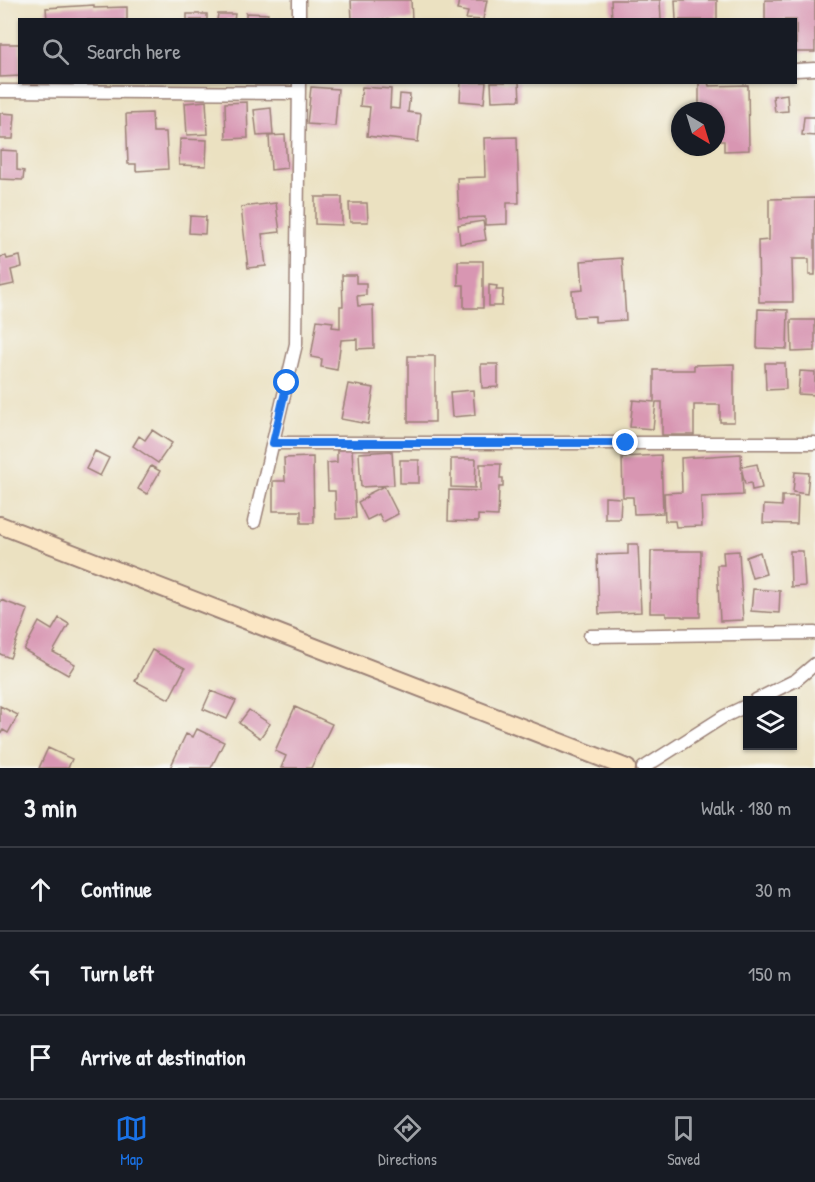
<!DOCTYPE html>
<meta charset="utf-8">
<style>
body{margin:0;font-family:"Patrick Hand",sans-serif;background:#242831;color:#f1f3f6}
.controls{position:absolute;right:18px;bottom:18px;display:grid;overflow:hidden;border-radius:0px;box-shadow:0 2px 4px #0004}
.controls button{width:54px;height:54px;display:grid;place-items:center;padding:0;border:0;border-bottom:2px solid #363941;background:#171b24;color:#f1f3f6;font:30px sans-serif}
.compass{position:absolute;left:671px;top:102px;width:54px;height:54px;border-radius:50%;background:#171b24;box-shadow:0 2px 4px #0004;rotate:142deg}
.stop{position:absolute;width:18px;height:18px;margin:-14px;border:4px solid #1a73e8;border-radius:50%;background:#fff}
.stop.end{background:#1a73e8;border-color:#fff;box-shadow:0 2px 6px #0008}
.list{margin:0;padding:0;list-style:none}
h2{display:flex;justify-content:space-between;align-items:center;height:78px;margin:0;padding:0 24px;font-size:26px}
h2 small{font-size:20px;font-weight:400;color:#9ea1a6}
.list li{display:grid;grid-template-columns:39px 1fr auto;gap:18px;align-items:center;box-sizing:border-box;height:84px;padding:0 24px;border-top:2px solid #363941}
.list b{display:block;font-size:22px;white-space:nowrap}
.list em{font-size:20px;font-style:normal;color:#9ea1a6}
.icon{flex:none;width:33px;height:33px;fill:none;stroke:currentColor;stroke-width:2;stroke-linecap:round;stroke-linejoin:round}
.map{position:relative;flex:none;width:815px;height:768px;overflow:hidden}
.search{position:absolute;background:#171b24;box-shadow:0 2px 4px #0004;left:18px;right:18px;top:18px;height:66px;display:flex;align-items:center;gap:15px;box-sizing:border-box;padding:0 21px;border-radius:0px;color:#9ea1a6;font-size:22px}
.sheet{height:330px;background:#171b24}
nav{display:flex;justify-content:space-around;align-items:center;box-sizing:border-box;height:84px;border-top:2px solid #363941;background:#171b24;font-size:16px;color:#9ea1a6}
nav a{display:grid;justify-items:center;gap:3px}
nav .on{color:#1a73e8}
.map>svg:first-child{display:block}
.building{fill:#d896b2}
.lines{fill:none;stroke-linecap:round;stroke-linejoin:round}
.street-casing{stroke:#9a8076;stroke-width:15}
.secondary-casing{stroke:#9a8076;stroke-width:20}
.street{stroke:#fff;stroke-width:12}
.secondary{stroke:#fbe6c4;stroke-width:16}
.route{stroke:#1a73e8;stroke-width:8}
</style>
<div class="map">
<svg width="815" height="768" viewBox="0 0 815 768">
<rect width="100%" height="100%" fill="#f6f6f2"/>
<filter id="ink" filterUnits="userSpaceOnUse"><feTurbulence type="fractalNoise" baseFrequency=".0167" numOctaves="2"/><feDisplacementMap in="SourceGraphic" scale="12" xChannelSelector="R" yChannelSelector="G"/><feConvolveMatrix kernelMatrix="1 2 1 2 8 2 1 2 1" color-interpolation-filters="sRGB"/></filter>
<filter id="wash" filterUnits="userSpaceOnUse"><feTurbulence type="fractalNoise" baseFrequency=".008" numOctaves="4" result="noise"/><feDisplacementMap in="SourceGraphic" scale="24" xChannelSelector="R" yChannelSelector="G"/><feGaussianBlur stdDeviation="1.35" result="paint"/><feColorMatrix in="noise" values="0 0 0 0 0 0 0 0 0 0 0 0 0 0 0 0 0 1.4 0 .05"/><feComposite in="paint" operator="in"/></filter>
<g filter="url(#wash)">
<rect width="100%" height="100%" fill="#ebe1c1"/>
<g id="blocks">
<path class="building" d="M351,0H411L412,20H352Z
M459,0H487L483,20L466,19L468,12L457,10Z
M611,0H660L661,20H612Z
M675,0H717V20H676Z
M765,0H815V52H796V20H765Z
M94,5V8L127,7V20H47L46,8Z
M246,13L268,14V20H246Z
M187,14H207V20H187Z
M218,14H235L234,20H217Z
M0,44H20V76L0,77Z
M461,82H486L484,103L460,101Z
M491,82H519L520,100L492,101Z
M699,82H708L709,86L748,85L749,150L724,151V141H716V111H699Z
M311,87L338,89L335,126L307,124Z
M362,87L391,89L390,108L399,109L400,94L410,95L408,112L421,114L418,142L367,136L370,107L360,106Z
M787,94L788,111L775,112L773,96Z
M206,101L208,134L187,135L185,103Z
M247,102L248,138L226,139L225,103Z
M271,108L273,135L257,136L254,110Z
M0,113L15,114L13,139H0Z
M152,113L153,132H166L168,169L136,171V164H128L126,114Z
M804,117H815V136L802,135Z
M285,135L287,168L271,170L269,136Z
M517,137L519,203H507V224L485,225V217L459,218L457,178L485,177L484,138Z
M180,139L207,140L206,166L179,165Z
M0,150L17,151V170L24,171L23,180L0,179Z
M315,197H342V225L315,224Z
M815,198V275H809V259H792L793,302H759L758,241L769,240V199Z
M276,203L280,232L262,234L266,266L248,268L241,207Z
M349,203H367L368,222H350Z
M190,216L206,217L205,234L189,233Z
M483,221L486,240L460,244L458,225Z
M6,256L7,259L20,256L22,267L11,270L14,284L0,287V257Z
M622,258L626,320L595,322V316L574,317L572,291L583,290L581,261Z
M458,261H483V308H464V285H458Z
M342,275H356V283H366V295L357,296L358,306L373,305L374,348L357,349V339L341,340L337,370L321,367L322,359L311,357L317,320L333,322L332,327L340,328V306H343Z
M489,285L497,286L496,290H503L502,306H489Z
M758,309L788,310L787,349L757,348Z
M791,320H815V351L792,352Z
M408,356H435V422H408Z
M765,363H785L786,389L766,390Z
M481,364H498V387L482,388Z
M734,364V422H720V405H694V435H662V402H656L653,429L630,427L633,400L654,402V370H694V365Z
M800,371L815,372V395L798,394Z
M348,384L374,388L368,424L341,419Z
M473,390L475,415L452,417L450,392Z
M152,430L172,443L158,463L133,446L139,436L145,440Z
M352,449L356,518L336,519L335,491H328L327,463L337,462V450Z
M95,451L109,458L100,476L86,469Z
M392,451L394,485L361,487L359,453Z
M741,454L743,495L701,497L702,526L676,527L675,521H665L664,493L682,492L681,458Z
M661,455L663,513L634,514L633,497H623L622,457Z
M313,457L314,523H301V511H273V481H285L284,458Z
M451,459H476L475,488L451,487Z
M400,460H419V483H400Z
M480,464H501L500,478H503V487H499L498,516L478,515V522L448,521L449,490L480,491Z
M757,464L762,488L752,490L751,483L745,484L741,467Z
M151,466L160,471L147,494L138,489Z
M795,472L809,473L807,494L793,492Z
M384,486L398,514L383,522L379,514L367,520L358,502L367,497L366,495Z
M782,496H798L797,524L763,523L764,505L782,506Z
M605,497L621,498L620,519H605Z
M628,544H638L641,612L599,614L597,555L628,554Z
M651,551H701L700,617H682V616H666V613H650Z
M739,551L743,620L720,621L717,565H724L723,552Z
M790,551H803L805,586L791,587Z
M760,552L766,574L752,578L746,557Z
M753,589L780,591L779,613L751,611Z
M1,600L28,610L10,658L0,654V604Z
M59,618L69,624L53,652L75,664L68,675L24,650L39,622L52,630Z
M152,650L185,668L169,699L135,681Z
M211,691L236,701L227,719L203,709Z
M0,706L18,715L8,733L3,730L0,735Z
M295,707L332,724L311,768H281L286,756L275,751Z
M249,710L270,724L260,738L239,723Z
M197,729L224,742L211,768H170L186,734L193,737Z
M48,748L72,759L68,768H39Z"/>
</g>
</g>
<g filter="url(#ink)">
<use href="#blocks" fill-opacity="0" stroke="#9a8076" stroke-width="1.5"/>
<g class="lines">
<g class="street-casing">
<path id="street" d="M299,0V20
M796,70L815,69
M0,91L299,93
M273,443H815
M254,522L296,344L299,82
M590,636L815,633
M756,700L796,680L815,664
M643,768L723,717L748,705"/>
</g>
<g class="secondary-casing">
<path id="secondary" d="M0,525L627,768"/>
</g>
<use href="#street" class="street"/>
<use href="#secondary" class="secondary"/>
</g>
</g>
<g class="lines" filter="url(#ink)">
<path class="route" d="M287,383L273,443H626"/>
</g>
</svg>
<div class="controls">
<button><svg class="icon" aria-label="layers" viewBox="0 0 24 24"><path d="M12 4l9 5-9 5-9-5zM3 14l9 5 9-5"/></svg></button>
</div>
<svg class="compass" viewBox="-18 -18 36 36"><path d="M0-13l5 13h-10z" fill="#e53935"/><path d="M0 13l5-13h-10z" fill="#9ea1a6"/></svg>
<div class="stop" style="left:287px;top:383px"></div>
<div class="stop end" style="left:626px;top:443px"></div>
<div class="search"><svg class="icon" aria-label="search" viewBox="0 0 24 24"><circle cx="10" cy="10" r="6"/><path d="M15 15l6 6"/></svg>Search here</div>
</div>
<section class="sheet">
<h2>3 min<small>Walk · 180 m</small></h2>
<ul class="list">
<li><svg class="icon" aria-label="ahead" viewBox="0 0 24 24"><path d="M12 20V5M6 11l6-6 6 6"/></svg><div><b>Continue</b></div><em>30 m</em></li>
<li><svg class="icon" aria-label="left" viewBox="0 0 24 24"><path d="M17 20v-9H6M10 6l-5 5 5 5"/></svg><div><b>Turn left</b></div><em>150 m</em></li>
<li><svg class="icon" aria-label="arrive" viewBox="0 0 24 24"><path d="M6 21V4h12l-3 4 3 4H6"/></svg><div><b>Arrive at destination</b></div></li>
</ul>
</section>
<nav>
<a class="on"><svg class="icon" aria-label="map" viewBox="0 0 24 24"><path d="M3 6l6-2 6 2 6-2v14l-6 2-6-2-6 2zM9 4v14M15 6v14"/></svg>Map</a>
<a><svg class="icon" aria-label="directions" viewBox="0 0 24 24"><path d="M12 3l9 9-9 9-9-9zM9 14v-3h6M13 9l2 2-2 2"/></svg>Directions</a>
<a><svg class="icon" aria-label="saved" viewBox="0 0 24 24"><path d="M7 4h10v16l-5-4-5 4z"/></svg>Saved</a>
</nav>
